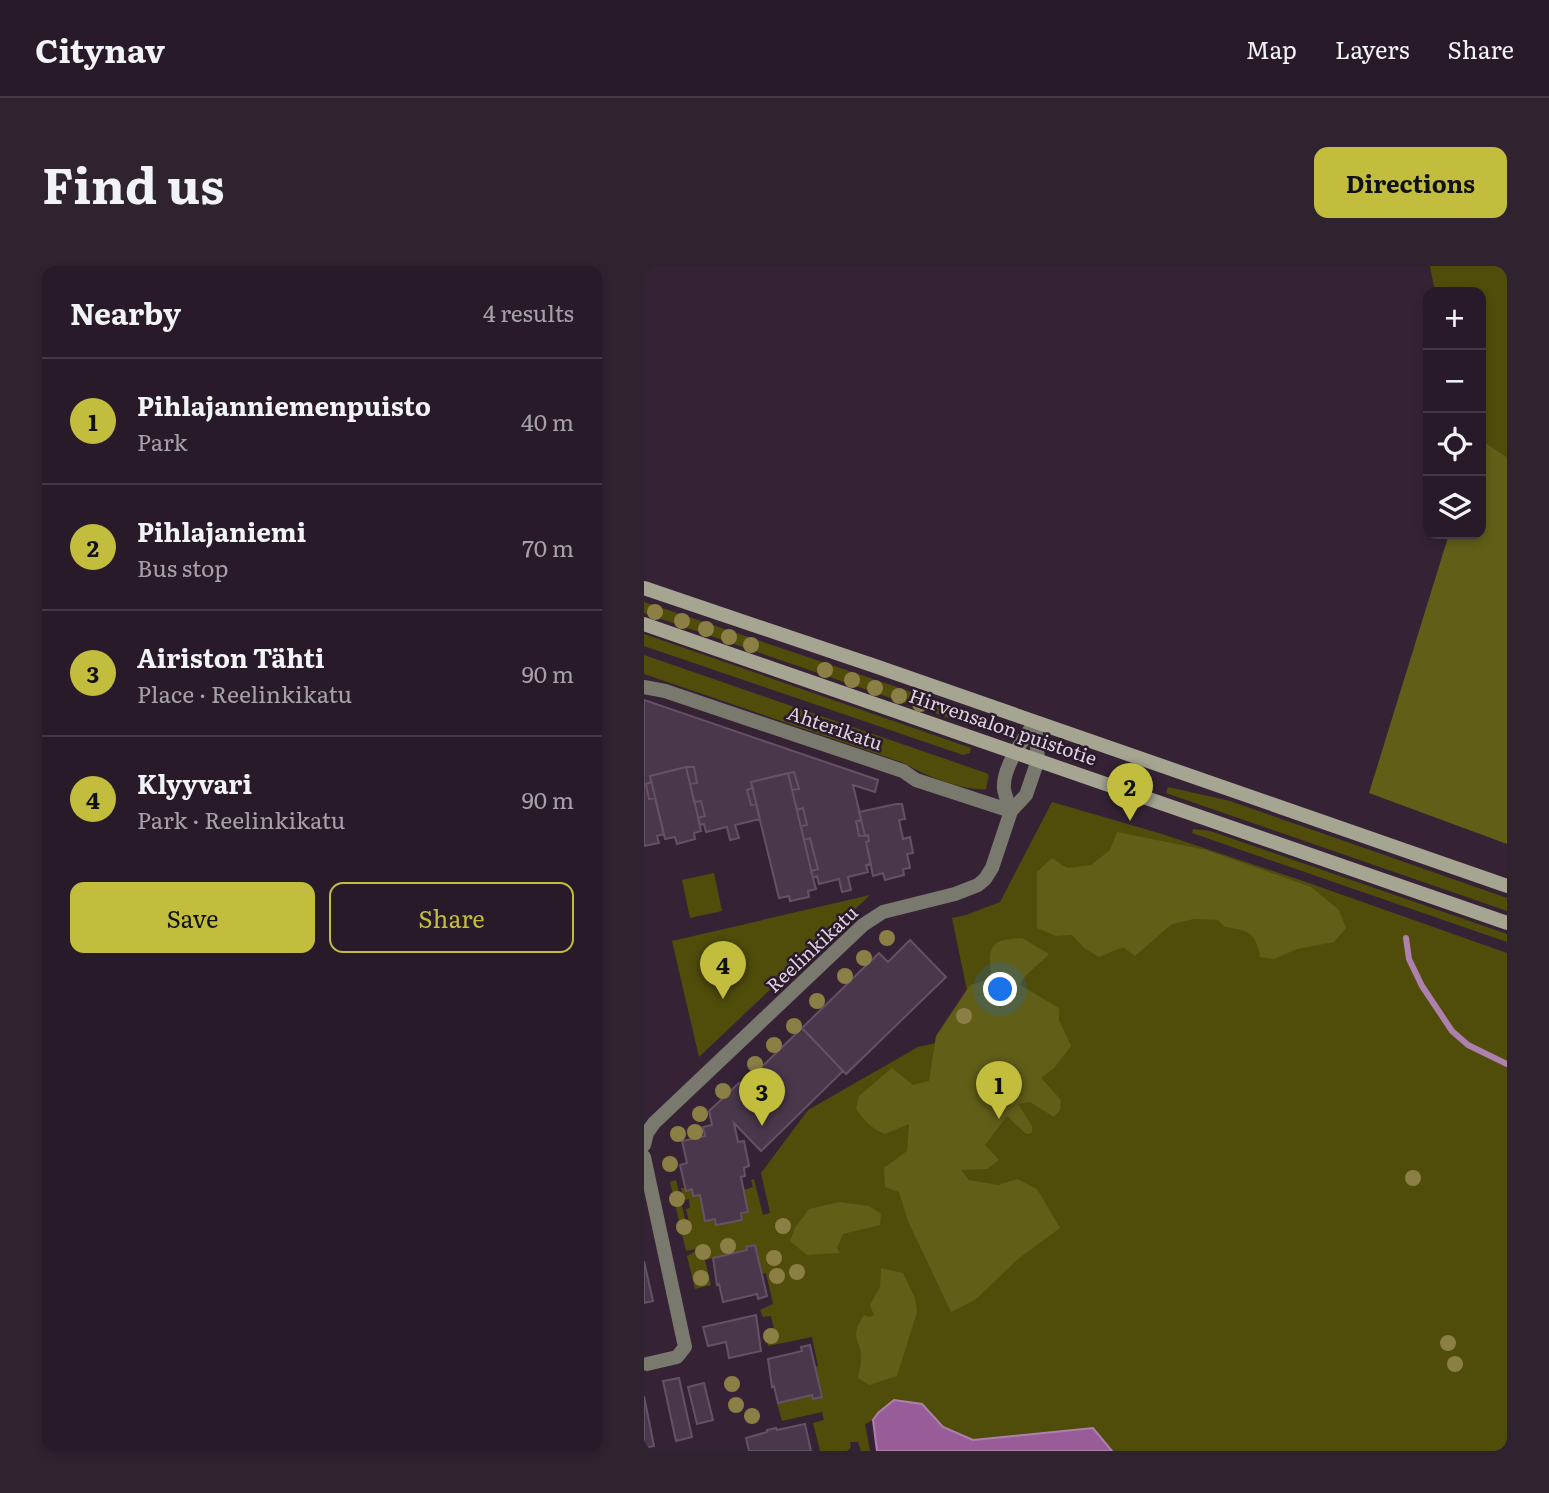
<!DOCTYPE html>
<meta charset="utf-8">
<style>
body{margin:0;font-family:Literata,serif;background:#302330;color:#f1f3f6}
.controls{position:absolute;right:21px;top:21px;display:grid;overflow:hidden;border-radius:14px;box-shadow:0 4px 10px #0003}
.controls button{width:63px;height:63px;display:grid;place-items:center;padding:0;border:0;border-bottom:2px solid #443845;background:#281a28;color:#f1f3f6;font:35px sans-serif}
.you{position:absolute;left:357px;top:724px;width:24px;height:24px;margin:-18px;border:5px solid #fff;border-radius:50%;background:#1a73e8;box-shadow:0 0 0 10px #1a73e833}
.badge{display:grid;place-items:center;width:46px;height:46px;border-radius:50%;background:#c3bd3e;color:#111;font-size:23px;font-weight:700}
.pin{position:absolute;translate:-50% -58px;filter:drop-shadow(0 2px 4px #0008)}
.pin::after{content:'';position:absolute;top:37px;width:24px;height:21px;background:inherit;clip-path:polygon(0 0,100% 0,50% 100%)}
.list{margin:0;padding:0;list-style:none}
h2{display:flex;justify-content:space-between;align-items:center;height:91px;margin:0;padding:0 28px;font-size:30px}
h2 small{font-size:23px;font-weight:400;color:#a5a1a8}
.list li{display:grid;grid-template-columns:46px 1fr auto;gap:21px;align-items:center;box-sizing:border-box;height:126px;padding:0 28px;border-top:2px solid #443845}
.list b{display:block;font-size:26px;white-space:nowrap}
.list p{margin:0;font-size:23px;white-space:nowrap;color:#a5a1a8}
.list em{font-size:23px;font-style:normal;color:#a5a1a8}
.actions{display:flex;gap:14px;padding:21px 28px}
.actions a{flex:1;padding:16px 0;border:2px solid #c3bd3e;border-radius:14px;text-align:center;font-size:24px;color:#c3bd3e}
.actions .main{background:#c3bd3e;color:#111}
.icon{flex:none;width:38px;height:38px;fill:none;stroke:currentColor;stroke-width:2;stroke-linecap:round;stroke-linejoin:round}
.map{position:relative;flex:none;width:863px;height:1185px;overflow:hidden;border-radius:14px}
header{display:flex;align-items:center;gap:42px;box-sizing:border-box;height:98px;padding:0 35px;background:#281a28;border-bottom:2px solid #443845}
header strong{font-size:33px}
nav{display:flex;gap:38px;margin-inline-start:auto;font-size:24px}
.intro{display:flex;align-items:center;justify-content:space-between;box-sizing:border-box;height:168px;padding:0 42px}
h1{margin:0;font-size:49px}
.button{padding:18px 32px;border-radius:14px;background:#c3bd3e;color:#111;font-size:24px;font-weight:700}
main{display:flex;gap:42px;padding:0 42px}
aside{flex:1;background:#281a28;border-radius:14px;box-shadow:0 4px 10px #0003}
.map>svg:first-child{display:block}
.green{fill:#504d0b}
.forest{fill:#615e18}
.water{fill:#985d98;stroke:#ad80ad;stroke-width:2}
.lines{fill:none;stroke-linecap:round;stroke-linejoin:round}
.stream{stroke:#ad80ad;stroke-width:6}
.building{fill:#4b374b;stroke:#655165;stroke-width:2}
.minor{stroke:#79796d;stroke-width:14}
.secondary{stroke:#a6a592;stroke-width:14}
.tree{fill:#8b7f46}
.labels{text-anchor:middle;stroke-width:5;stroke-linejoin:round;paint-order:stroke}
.street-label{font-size:19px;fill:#ded2de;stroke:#2b1a2b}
</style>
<header>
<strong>Citynav</strong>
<nav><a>Map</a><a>Layers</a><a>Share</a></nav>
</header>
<div class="intro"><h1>Find us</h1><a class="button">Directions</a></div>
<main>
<aside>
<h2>Nearby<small>4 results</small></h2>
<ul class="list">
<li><span class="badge">1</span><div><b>Pihlajanniemenpuisto</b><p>Park</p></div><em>40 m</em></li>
<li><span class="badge">2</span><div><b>Pihlajaniemi</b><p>Bus stop</p></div><em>70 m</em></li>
<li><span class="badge">3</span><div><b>Airiston Tähti</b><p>Place · Reelinkikatu</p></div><em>90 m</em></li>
<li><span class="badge">4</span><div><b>Klyyvari</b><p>Park · Reelinkikatu</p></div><em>90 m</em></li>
</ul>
<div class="actions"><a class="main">Save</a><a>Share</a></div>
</aside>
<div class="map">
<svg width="863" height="1185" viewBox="0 0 863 1185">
<rect width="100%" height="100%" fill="#352335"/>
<path class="green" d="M786,0H863V191L837,174V26H791Z
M0,336L339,450L334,462L0,347Z
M0,368L327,482L326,487L319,489L0,380Z
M0,389L342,507L345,509L342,523C319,525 279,509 260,497L0,408Z
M524,521L586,535L863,632V645L522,527Z
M408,536L518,568L662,616L863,687V1185H249L234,1147L229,1154L221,1158L226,1185H217L214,1176H206L207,1181L203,1185H176L169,1157L180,1154L178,1146L138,1155L133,1137L168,1129L170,1133L178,1131L171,1101L174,1100L168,1071L124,1080L122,1066L130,1063L127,1050L119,1051L116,1044L129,1038L122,1007L118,1008L110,979L102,981L103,984L61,994L67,1019L51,1023L43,990L57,982L42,985L26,916L32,914L44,966L47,965L42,943L46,942L45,933L40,934L37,922H41L42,925L48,923L50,930L56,929L61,954L71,953L73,959L98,954L97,947L104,945L100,924L109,921L107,914L110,913L119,949L126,947L117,907L164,844L274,781L332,768L308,652L322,649L356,636Z
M549,563L566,565L863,668V676L548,567Z
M70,607L78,645L46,652L38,614Z
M226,629L55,791L28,675Z"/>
<path class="forest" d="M837,174L863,191V578L725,527L805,268H837Z
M473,566L562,584L667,621L695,644L702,662L690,676L653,683L630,693L616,691C612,666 603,664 581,661L574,654L550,653L528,658L491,690L479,681L455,691L440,682L428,669L412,670L393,662V606L408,592L423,602L447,599L466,584Z
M378,672L405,688C396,698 380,708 376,719L415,742V754L427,780L410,802L397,812L417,834L416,844L410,851L386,836L374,838L388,860V867L382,868L363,850L341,879L355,894L343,903L317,904L325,914L354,919L373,913L393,923L416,962L374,993L331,1034L307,1046L264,955L255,926L241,921L240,902L263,885L265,858L241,868C228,863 220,855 212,843L215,830L248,802L269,819L285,815L292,770L326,719L347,713C345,681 343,674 378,672Z
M195,936L225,940L237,948L236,959L199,968L193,982L196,987L163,989L146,975L151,962L165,943Z
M237,1002L259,1007L271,1032L273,1046L253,1110L225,1119L214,1112C215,1105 217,1100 217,1094C219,1075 203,1073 220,1049L225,1051L230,1049L226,1039L236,1021Z"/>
<path class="water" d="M250,1134L278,1138L299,1161L329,1174L449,1162L468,1185H233L229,1154L234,1147Z"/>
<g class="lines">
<path class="stream" d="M762,672L765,693L778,720L808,765L824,779L863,798"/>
</g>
<path class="building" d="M0,434L234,514L231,526L209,519L221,570L224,569L225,575L222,576L227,598L222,599L224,606L204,611L207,624L198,626L195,613L175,618L173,610L169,612L144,507L107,516L116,553L91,559L95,572L86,574L83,561L62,566L60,558L56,559L42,501L6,510L20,568L13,570L15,577L0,580Z
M42,501H50L53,517L46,518L50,536L57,535L61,550L54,552L57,565L50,567L51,573L33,578L31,571L21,573L11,532L5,533L2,518L7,516L6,510Z
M150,506L155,523L148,524L153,544L159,542L163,559L157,560L160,574L166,572L174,603L167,605L172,623L164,625L165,631L146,635L145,630L135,632L112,538L107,539L103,524L109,522L107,516Z
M252,538H258L261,553L255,554L259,573L266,571L269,587L263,588L266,602L259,603L260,609L241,614L239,607L229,610L222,576L225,575L224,569L215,570L212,555L217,554L215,546Z
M266,674L302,711L202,808L158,762L235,687L244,696Z
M158,762L199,805L117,885L90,857L94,876L100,875L105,900L100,902L101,910L97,911L104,946L97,947L98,954L72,959L71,953L61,955L56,929L49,930L48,923L42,925L36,899L43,897L38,875L61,870L59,861L68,859L65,845L95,817L98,820Z
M111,979L123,1030L114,1033L113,1028L79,1036L75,1018L73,1019L69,992L103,984L102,981Z
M0,995L9,1035L0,1037Z
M112,1049L117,1085L85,1092L82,1076L64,1080L59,1061Z
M166,1079L178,1131L169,1133L168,1129L134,1137L130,1120L128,1121L124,1093L158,1085L157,1081Z
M35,1112L48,1171L32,1175L19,1115Z
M60,1117L69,1154L53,1158L44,1121Z
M0,1130L10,1180L0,1182Z
M161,1158L167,1185H105L102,1172L123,1166V1164L132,1162L133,1164Z"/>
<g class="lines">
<path class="minor" d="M0,421L21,425L259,505L272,514L367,545
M367,545C365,539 361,530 360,523C358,502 379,474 391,456
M0,879L3,867L10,857L219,659L239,646L311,628L334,619L341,613L348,602L367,545L382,529L394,494L391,456
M0,891L41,1081L33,1091L3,1098"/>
<path class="secondary" d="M0,322L231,400L863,620
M0,358L863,657"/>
</g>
<g class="tree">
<circle cx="11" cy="346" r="8"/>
<circle cx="38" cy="355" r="8"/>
<circle cx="62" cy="363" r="8"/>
<circle cx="85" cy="371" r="8"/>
<circle cx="107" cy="379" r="8"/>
<circle cx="181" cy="404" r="8"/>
<circle cx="208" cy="414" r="8"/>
<circle cx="231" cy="422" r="8"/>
<circle cx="255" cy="430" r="8"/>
<circle cx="276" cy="438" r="8"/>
<circle cx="243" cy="672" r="8"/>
<circle cx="220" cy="692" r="8"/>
<circle cx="201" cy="710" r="8"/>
<circle cx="173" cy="735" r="8"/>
<circle cx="320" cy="750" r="8"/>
<circle cx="150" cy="760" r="8"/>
<circle cx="130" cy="779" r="8"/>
<circle cx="111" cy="798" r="8"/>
<circle cx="79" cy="825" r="8"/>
<circle cx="56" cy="848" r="8"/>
<circle cx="51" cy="866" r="8"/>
<circle cx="34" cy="868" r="8"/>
<circle cx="26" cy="898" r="8"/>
<circle cx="769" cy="912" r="8"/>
<circle cx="33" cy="933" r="8"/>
<circle cx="139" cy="960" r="8"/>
<circle cx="40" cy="961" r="8"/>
<circle cx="84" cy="980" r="8"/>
<circle cx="59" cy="986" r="8"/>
<circle cx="130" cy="992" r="8"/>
<circle cx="153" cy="1006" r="8"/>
<circle cx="133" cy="1010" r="8"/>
<circle cx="57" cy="1012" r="8"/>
<circle cx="127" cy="1070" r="8"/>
<circle cx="804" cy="1077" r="8"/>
<circle cx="811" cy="1098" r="8"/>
<circle cx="88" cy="1118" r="8"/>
<circle cx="92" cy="1139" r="8"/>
<circle cx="108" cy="1150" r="8"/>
</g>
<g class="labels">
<g class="street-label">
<text transform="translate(359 461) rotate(19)" y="7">Hirvensalon puistotie</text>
<text transform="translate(191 462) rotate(19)" y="7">Ahterikatu</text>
<text transform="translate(168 683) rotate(-43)" y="7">Reelinkikatu</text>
</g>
</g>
</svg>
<div class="controls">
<button>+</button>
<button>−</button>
<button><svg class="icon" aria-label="locate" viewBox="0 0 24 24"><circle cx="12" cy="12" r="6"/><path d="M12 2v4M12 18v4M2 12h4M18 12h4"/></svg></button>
<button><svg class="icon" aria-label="layers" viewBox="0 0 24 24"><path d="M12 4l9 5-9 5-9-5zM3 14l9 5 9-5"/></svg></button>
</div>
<div class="you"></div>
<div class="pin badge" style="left:355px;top:853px">1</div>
<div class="pin badge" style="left:486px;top:555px">2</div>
<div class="pin badge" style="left:118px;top:860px">3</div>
<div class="pin badge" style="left:79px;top:733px">4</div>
</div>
</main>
